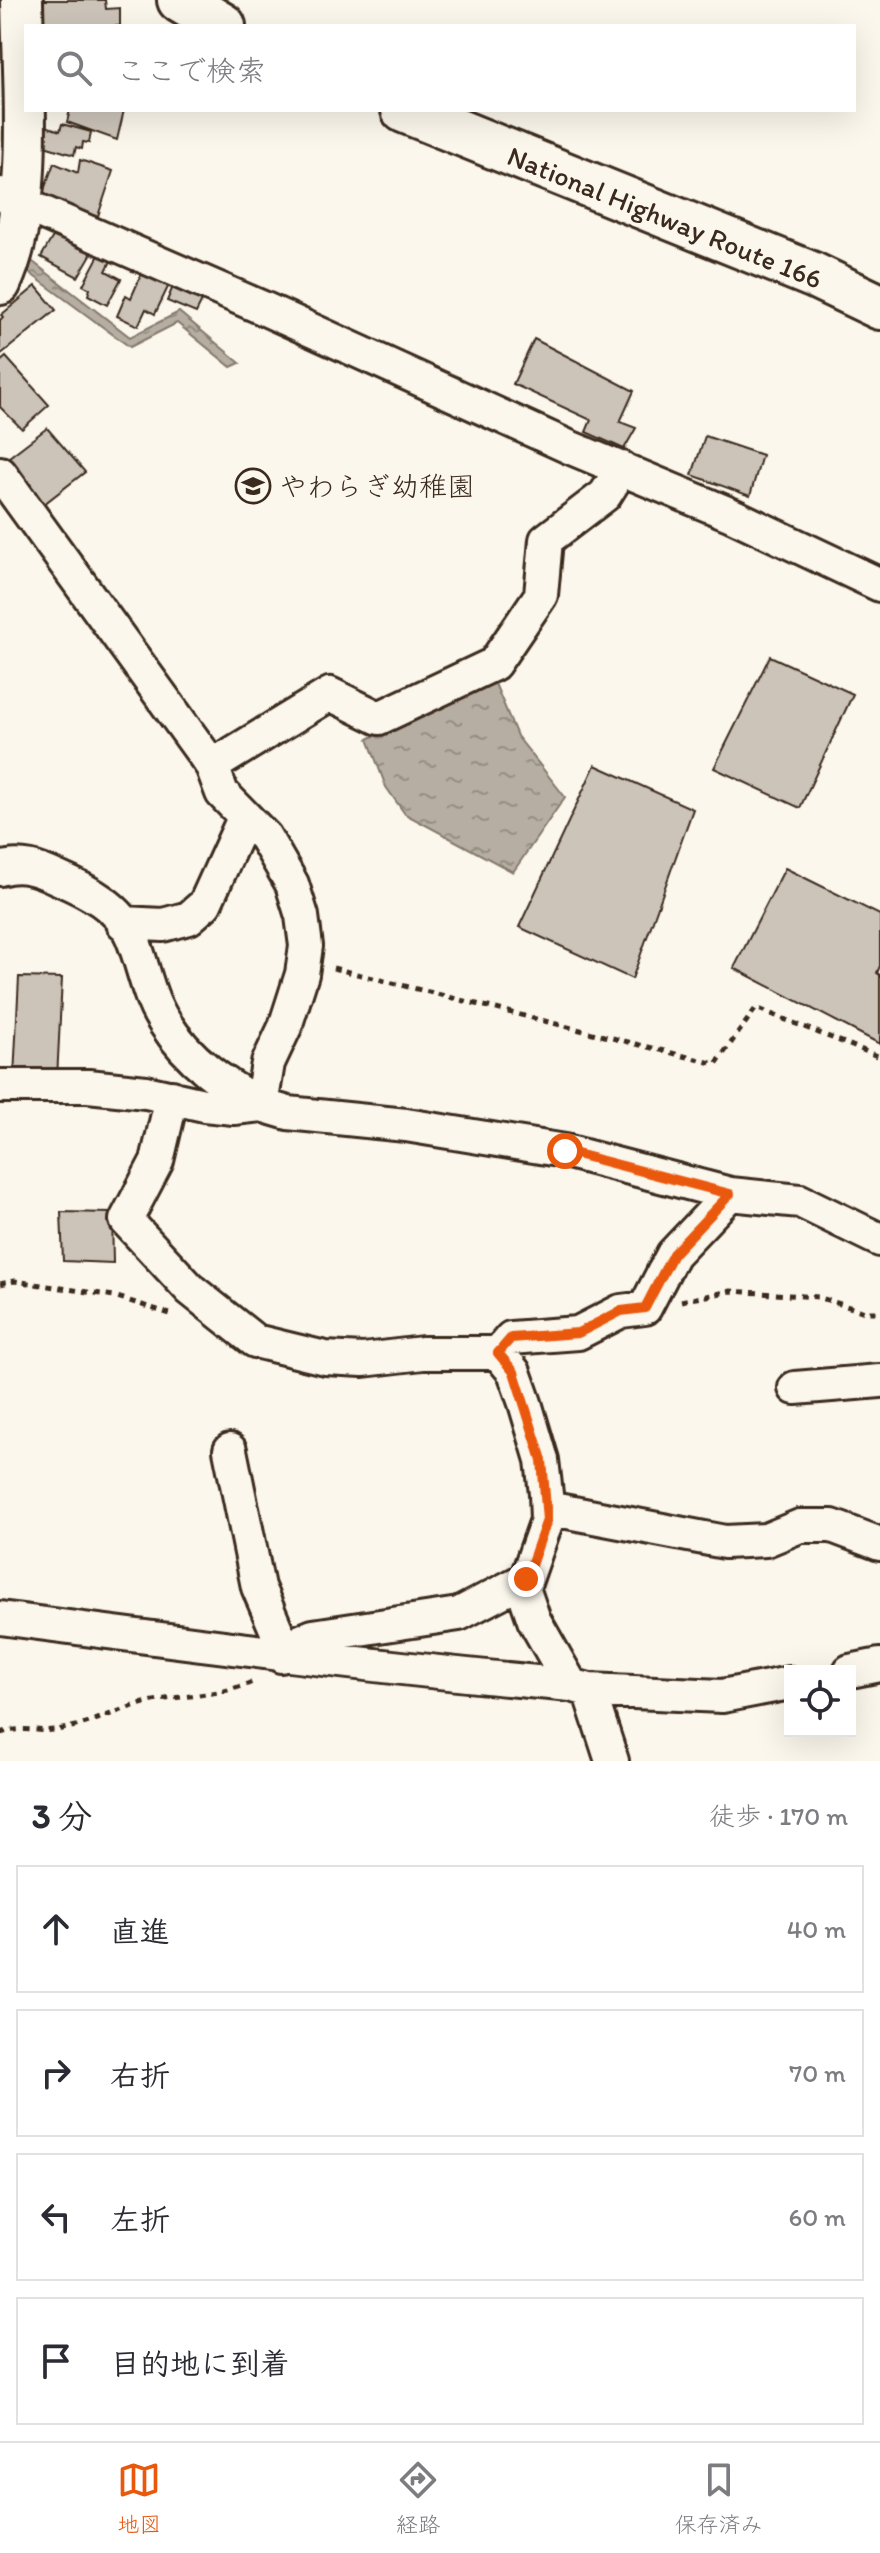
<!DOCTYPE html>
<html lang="ja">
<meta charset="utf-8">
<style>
body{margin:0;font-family:Itim,"Klee One",sans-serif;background:#f2f2f3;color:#2b2b33}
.controls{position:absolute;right:24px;bottom:24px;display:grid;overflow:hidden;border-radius:0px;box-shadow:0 8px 32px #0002}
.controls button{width:72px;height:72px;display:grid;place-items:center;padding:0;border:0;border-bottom:2px solid #e1e1e2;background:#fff;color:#2b2b33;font:40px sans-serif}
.stop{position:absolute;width:24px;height:24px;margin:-18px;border:6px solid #ea580c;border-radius:50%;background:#fff}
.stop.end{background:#ea580c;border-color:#fff;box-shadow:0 2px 8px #0008}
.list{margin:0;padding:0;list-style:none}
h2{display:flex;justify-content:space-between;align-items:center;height:104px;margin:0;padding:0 32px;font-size:34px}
h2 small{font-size:26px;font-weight:400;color:#7c7c81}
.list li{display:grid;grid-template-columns:52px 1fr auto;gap:24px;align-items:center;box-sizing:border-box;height:128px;margin:0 16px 16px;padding:0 16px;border:2px solid #e1e1e2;border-radius:0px}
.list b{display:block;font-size:30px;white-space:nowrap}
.list em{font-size:26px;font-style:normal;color:#7c7c81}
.icon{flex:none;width:44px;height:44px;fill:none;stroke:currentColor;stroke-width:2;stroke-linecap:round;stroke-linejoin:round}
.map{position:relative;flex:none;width:880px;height:1761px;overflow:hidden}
.search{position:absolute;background:#fff;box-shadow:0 8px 32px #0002;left:24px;right:24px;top:24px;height:88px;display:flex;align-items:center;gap:20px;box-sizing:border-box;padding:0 28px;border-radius:0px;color:#7c7c81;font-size:30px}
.sheet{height:680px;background:#fff}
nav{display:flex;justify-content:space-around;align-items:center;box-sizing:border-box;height:112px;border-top:2px solid #e1e1e2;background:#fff;font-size:22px;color:#7c7c81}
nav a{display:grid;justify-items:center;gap:4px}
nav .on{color:#ea580c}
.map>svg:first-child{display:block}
.water{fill:url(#water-ripples);stroke:#85796d;stroke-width:2}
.building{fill:#ccc4b9;stroke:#3b2a1e;stroke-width:2}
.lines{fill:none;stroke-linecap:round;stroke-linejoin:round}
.minor-casing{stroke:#3b2a1e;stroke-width:38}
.major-casing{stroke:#3b2a1e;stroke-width:46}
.highway-casing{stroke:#3b2a1e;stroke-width:50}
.path{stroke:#3b2a1e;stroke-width:5;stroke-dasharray:6 6;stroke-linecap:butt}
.minor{stroke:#fbf7ec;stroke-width:32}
.major{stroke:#fbf7ec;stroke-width:40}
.highway{stroke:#fbf7ec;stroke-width:44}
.route{stroke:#ea580c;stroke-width:10}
.labels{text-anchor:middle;stroke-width:7;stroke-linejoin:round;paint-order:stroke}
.street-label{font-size:28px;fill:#3b2a1e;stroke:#fbf7ec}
.poi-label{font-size:28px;fill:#3b2a1e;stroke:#fbf7ec;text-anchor:start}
</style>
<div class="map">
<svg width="880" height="1761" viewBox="0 0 880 1761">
<defs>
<pattern id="water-ripples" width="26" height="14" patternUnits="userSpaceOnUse" patternTransform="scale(2)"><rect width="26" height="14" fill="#b6aea2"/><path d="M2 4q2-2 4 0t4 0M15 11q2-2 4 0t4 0" fill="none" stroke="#958e83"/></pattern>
</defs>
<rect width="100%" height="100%" fill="#fbf7ec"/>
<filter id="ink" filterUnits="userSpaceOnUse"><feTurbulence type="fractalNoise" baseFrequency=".0125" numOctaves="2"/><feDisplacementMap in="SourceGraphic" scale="16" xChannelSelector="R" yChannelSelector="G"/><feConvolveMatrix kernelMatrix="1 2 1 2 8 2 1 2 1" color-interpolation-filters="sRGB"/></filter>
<g filter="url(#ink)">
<path class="water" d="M24,255L130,337L179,312L240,363L231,367L177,323L130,347L20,266Z
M491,674L517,736L565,797L513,872L405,814L386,787L368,739Z"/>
<path class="building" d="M39,0H105L106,9L120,8V26H39Z
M70,110H124L117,140L67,122Z
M62,124L91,132L89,143L83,142L82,149L76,147L74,155L38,144L43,125L60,131Z
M80,160L113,171L96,222L41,198L54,163L78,173Z
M55,233L92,253L78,277L41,257Z
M99,255L111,261L106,271L121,279L107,305L88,295L90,289L83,285Z
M142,273L169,285L155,314L146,309L138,326L117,316L126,295L131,298Z
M174,284L204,297L196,313L167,301Z
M36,286L56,310L0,355V320L3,317L1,315Z
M534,339L634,391L620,422L636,428L624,449L586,432L591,420L513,384Z
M6,357L49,405L22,429L0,407V362Z
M47,428L85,472L35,511L0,464Z
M705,436L762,455L750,496L692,475Z
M770,656L853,694L800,808L714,768Z
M595,765L693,809L632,979L519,927Z
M785,868L880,915V966L877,973L880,975V1044L734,968Z
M19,977L62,978L57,1079L14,1077Z
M61,1212L112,1213L113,1263L63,1261Z"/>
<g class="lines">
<g class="minor-casing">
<path id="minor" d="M0,194L265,309L569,447L732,515L880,585
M0,473L212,766L222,793L265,837L292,884L302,916L306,946L302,974L285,1027L268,1063L261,1105C222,1083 189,1061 165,1023C147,996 144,966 132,937C121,907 86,890 58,878C39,869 20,862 0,869
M212,766L330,694L379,718L494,664L541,595L546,540L605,495L622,468
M123,923L163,925L189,918L205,904L244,818
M0,1086H88L146,1092L204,1105L234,1108L261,1105L288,1113L406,1125L565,1151L730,1194L800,1201L880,1240
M172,1097L157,1161L126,1220L191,1290L255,1341L325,1358L363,1360L423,1353H498L514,1372L525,1403L542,1460L546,1494L547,1520L523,1588L534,1620L571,1685
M498,1353L511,1338L578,1333L621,1311L645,1308L673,1254L730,1194
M795,1388L880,1381
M230,1450L258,1587L284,1648
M547,1508L725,1542L766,1540L800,1526H832L880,1544
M0,1618C190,1643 380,1668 571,1685L589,1690L722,1696L790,1683
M281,1656L284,1648L313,1636L459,1614L526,1579
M850,1671L880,1665
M589,1690L612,1761"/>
</g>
<g class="major-casing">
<path id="major" d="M0,284C36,210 23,83 22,0"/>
</g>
<g class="highway-casing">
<path id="highway" d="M180,0L223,26
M404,110L813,275L880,307"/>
</g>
<path class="path" d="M333,968L716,1064L756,1008L880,1057
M0,1284L15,1281L114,1296L170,1314
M681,1301L731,1291L818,1297L865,1312H880
M0,1733C24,1726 32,1732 55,1730C83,1727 110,1713 137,1705C175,1694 216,1698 252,1682"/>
<use href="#minor" class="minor"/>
<use href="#major" class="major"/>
<use href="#highway" class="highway"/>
</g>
</g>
<g class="lines" filter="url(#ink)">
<path class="route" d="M526,1579L547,1520L542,1460L514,1372L498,1353L511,1338L578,1333L621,1311L645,1308L673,1254L730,1194L565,1151"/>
</g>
<defs>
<g id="school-ring" transform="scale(1.8)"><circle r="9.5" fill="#fbf7ec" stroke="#3b2a1e" stroke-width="1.5"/><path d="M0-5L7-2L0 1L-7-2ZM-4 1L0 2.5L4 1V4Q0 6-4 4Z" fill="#3b2a1e"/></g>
</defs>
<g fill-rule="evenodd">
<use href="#school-ring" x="253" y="486"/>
</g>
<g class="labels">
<g class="street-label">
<text transform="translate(665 217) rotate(22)" y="10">National Highway Route 166</text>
</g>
<g class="poi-label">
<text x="279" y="496">やわらぎ幼稚園</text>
</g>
</g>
</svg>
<div class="controls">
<button><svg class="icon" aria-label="locate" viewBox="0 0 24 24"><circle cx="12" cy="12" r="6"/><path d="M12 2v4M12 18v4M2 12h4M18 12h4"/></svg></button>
</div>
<div class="stop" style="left:565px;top:1151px"></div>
<div class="stop end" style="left:526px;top:1579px"></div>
<div class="search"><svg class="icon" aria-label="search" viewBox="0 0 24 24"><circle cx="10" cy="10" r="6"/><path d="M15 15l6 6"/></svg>ここで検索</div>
</div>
<section class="sheet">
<h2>3 分<small>徒歩 · 170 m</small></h2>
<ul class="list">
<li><svg class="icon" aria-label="ahead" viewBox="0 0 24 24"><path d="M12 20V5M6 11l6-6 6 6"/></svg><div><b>直進</b></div><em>40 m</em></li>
<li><svg class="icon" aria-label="right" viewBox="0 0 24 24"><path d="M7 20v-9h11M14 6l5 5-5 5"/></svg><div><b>右折</b></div><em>70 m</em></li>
<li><svg class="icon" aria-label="left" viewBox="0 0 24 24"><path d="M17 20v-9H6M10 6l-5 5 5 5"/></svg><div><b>左折</b></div><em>60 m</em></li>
<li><svg class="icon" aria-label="arrive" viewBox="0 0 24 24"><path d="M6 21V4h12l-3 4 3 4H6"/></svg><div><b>目的地に到着</b></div></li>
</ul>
</section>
<nav>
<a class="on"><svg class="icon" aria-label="map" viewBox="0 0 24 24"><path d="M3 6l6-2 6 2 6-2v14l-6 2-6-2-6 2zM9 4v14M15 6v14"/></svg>地図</a>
<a><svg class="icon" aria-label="directions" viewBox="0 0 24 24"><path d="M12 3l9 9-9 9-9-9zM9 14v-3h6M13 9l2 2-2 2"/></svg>経路</a>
<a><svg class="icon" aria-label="saved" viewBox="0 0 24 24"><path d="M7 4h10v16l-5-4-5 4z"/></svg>保存済み</a>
</nav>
